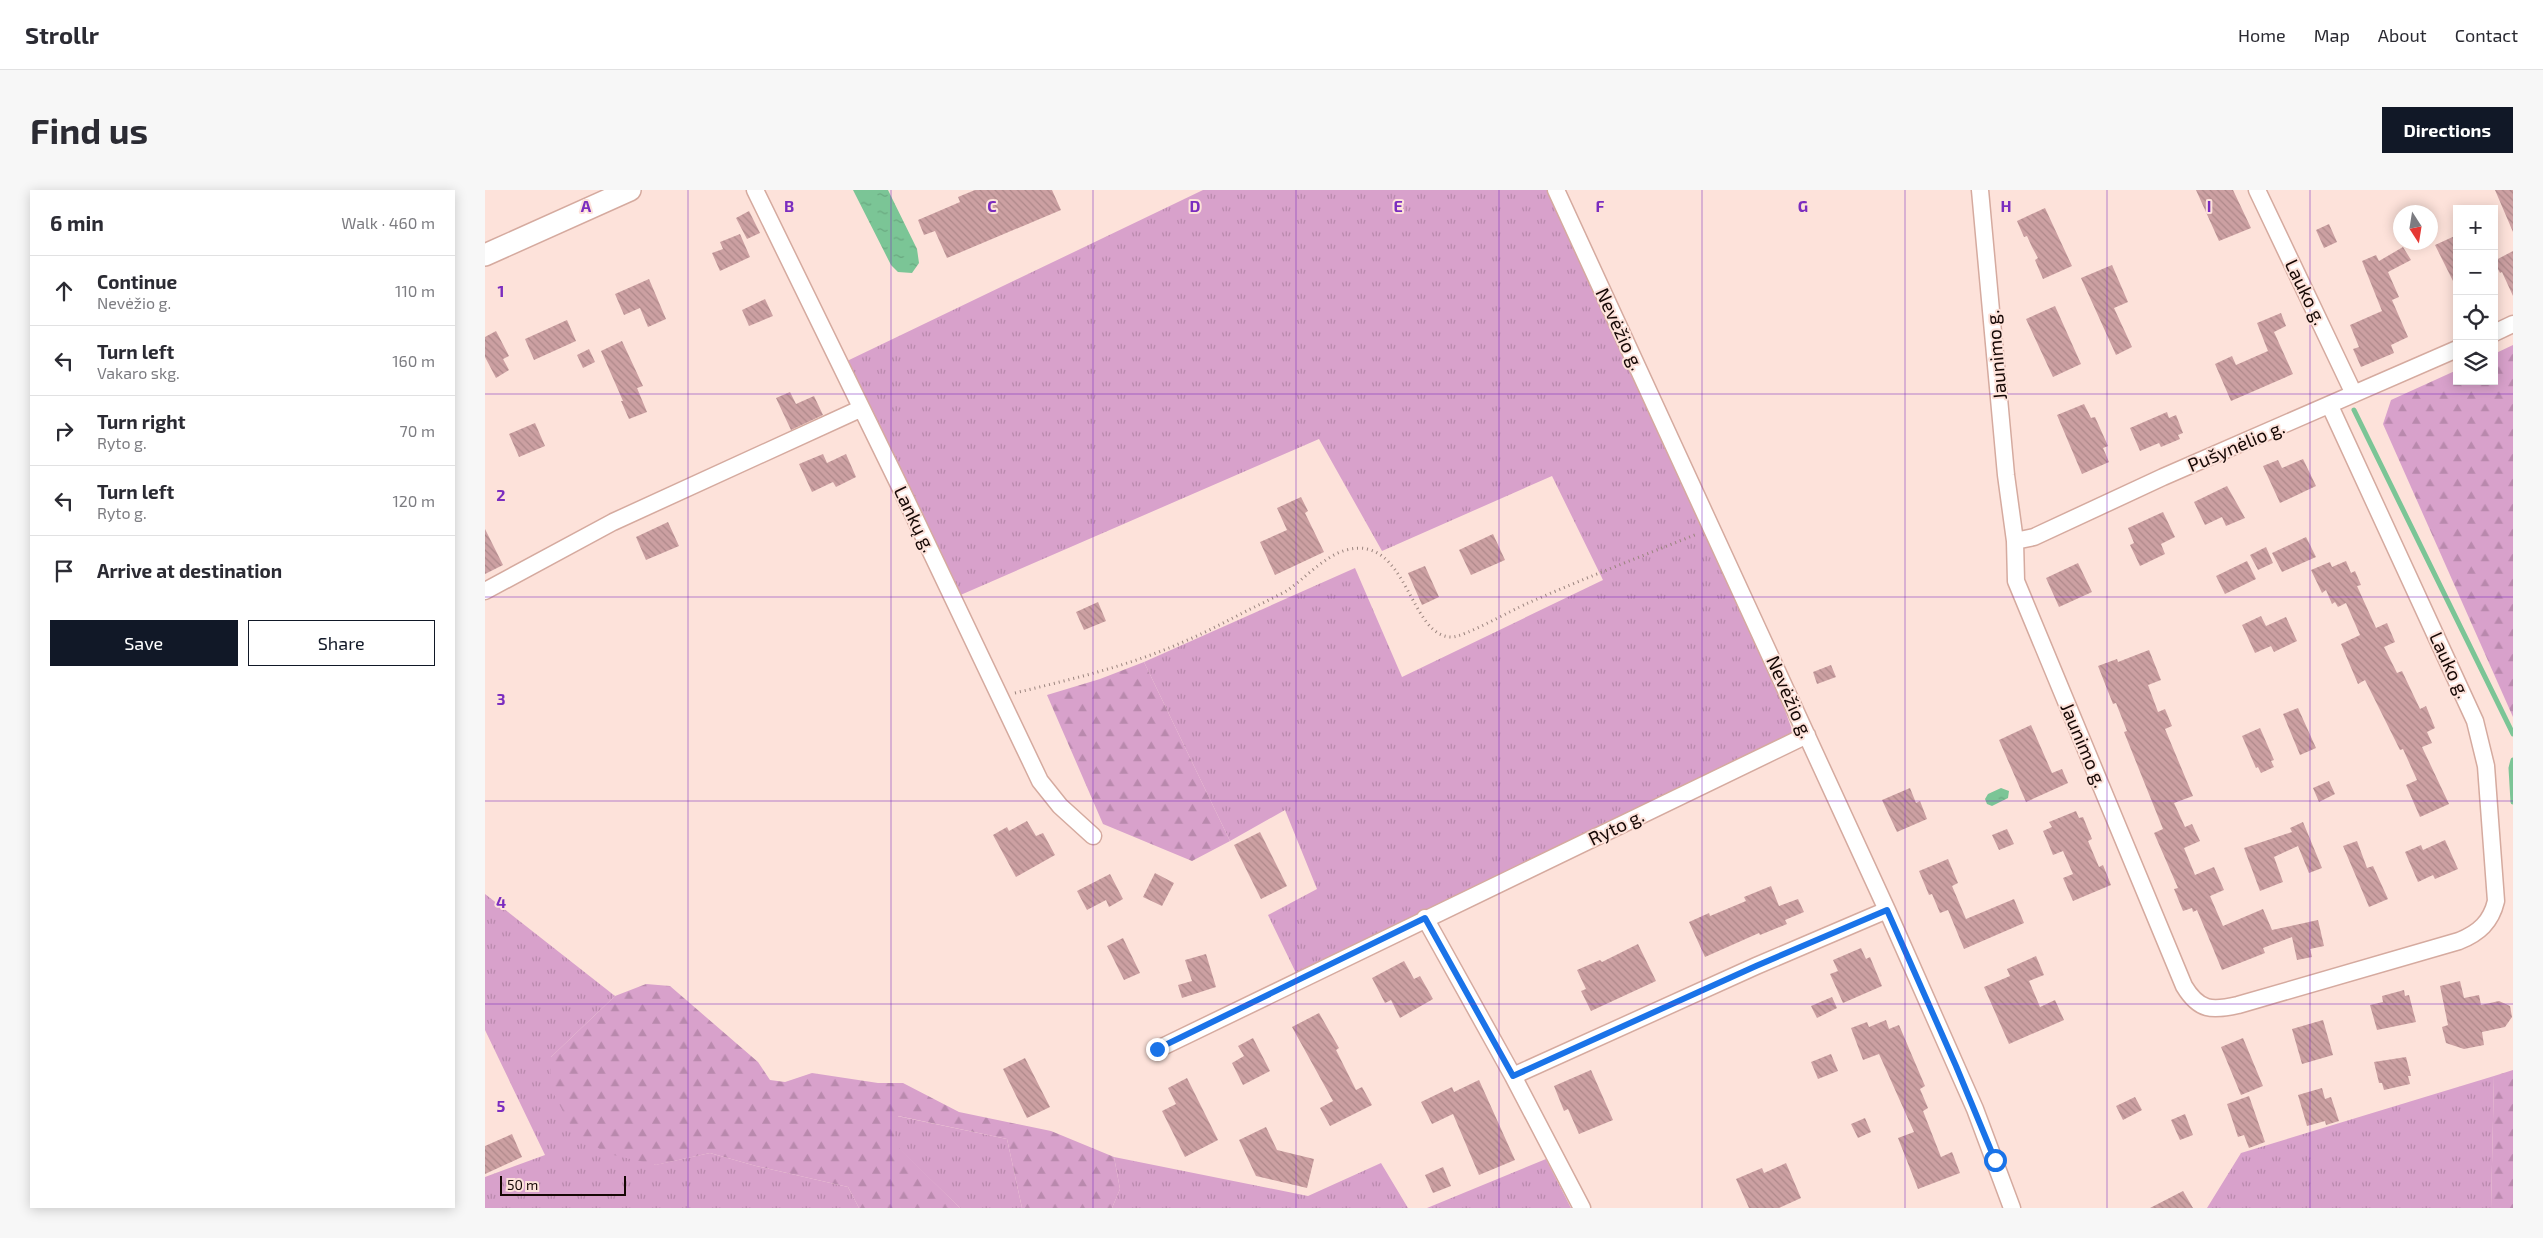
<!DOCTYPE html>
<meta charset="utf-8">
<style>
body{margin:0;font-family:"Exo 2",sans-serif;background:#f7f7f7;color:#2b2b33}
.controls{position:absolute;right:15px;top:15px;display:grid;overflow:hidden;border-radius:0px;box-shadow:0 2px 12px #0003}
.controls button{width:45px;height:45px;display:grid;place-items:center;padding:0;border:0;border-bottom:1px solid #e1e1e2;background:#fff;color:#2b2b33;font:25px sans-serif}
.compass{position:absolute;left:1908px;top:15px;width:45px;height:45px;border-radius:50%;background:#fff;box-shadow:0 2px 12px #0003;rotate:168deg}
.scale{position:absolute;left:15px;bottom:12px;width:126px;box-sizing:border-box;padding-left:5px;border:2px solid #160805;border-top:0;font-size:14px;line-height:18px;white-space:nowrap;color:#160805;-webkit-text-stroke:4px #fde2da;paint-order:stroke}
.stop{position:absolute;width:15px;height:15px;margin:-11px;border:4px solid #1a73e8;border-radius:50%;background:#fff}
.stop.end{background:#1a73e8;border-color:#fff;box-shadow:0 1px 5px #0008}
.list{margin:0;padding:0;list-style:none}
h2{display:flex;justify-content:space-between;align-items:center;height:65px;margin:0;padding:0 20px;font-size:21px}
h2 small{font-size:16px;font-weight:400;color:#7c7c81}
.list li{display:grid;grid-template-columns:32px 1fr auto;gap:15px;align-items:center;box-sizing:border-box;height:70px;padding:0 20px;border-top:1px solid #e1e1e2}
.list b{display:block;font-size:19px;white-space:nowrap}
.list p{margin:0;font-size:16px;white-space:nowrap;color:#7c7c81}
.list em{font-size:16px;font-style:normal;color:#7c7c81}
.actions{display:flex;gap:10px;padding:15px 20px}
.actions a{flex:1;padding:11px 0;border:1px solid #111827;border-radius:0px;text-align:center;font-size:18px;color:#111827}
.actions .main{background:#111827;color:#fff}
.icon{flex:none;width:28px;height:28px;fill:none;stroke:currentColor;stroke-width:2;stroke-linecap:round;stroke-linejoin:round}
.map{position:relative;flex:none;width:2028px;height:1018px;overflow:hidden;border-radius:0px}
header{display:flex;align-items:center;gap:30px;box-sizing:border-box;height:70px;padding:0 25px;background:#fff;border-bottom:1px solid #e1e1e2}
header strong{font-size:24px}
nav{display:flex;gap:28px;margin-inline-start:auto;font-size:18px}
.intro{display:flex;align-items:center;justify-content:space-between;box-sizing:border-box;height:120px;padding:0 30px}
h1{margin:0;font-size:35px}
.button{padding:12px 22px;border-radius:0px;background:#111827;color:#fff;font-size:18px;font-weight:700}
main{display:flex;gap:30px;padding:0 30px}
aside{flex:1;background:#fff;border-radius:0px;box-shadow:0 2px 12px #0003}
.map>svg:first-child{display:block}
.grass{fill:url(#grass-tufts)}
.forest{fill:url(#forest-firs)}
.water{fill:url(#water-ripples)}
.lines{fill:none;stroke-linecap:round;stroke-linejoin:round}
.stream{stroke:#7bc596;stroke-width:5}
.building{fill:url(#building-back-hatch)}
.minor-casing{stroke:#d5aa9f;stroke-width:19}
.major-casing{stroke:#d5aa9f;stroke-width:24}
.path{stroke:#9a847e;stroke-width:3;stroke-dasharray:1 4;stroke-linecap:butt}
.minor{stroke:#fff;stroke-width:16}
.major{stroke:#fff;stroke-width:21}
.route{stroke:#1a73e8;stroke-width:6}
.grid{fill:none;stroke:#7b2cbf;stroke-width:1;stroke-opacity:0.55}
.labels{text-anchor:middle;stroke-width:4;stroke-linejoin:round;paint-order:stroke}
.street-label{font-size:19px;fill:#160805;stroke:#fde2da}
.grid-label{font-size:16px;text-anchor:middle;font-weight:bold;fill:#7b2cbf;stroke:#fde2da;stroke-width:4;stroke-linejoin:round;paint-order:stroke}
</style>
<header>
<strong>Strollr</strong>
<nav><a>Home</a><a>Map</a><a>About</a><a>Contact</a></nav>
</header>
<div class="intro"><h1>Find us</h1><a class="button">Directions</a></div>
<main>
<aside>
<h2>6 min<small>Walk · 460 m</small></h2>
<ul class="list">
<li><svg class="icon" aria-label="ahead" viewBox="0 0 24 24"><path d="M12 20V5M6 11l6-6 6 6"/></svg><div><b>Continue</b><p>Nevėžio g.</p></div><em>110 m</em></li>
<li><svg class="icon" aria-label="left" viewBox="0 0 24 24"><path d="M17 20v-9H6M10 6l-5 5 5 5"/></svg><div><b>Turn left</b><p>Vakaro skg.</p></div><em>160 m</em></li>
<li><svg class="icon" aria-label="right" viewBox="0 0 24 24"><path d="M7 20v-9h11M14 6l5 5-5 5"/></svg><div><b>Turn right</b><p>Ryto g.</p></div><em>70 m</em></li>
<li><svg class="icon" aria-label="left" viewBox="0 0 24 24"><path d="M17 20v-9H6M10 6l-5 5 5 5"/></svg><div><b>Turn left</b><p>Ryto g.</p></div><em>120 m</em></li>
<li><svg class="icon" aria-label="arrive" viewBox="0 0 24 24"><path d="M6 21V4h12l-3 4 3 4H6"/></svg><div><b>Arrive at destination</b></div></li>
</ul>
<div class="actions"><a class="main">Save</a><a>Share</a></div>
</aside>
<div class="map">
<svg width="2028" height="1018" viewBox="0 0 2028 1018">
<defs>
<pattern id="grass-tufts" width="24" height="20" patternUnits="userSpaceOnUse" patternTransform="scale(1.25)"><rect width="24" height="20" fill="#d8a1cb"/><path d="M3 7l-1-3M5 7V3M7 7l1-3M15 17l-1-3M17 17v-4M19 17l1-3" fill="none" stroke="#b989ad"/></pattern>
<pattern id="forest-firs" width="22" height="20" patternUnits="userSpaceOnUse" patternTransform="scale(1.25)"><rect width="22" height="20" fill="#d8a1cb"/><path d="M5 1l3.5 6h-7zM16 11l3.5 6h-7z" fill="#b989ad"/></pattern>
<pattern id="water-ripples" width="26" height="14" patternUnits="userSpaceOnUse" patternTransform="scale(1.25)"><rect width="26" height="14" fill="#7bc596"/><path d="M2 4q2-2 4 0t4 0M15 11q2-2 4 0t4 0" fill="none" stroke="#6aa880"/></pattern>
<pattern id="building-back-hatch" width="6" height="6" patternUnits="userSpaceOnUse" patternTransform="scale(1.25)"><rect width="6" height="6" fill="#cca0a2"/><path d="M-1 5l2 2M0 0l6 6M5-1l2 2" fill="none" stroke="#ae888a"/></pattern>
</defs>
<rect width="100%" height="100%" fill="#fde2da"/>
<path class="grass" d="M718,0H1071L1283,474L1309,545L811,783L783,725L832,699L800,620L745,651L659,472L870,378L917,487L1118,390L1067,286L897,361L834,249L464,410L362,171Z
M0,704L130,806L66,867L170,975L225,963L271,976L363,997L374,1018H0V987L60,965L0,840Z
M2009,886L2006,1018H1722L1756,963Z
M412,926L522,949L537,1018H475L406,951Z
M629,967L823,1006L896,973L923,1018H627L635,999Z
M1061,969L1086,1018H942Z"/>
<path class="forest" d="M2028,155V527L1898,234L1906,210L1972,180V191H2009V164Z
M659,472L745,651L707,671L618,634L562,505L615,489Z
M161,794L185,796L273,872L285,890L300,892L327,883L393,893H418L474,922L566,941L629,967L635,999L627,1018H537L522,949L413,926L407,951L475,1018H374L363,997L271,976L225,963L171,975L120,963L87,938L65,897L66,867L130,806Z
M2028,880V1018H2006L2009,886Z"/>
<path class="water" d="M368,0H403L432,59L434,73L427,83L413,82L406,75Z
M1516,598L1524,601L1523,608L1507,616L1502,614L1500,609L1503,604Z"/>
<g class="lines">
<path class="stream" d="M1869,220L2028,544
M2028,570L2026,578L2028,612"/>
</g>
<path class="building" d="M490,0H567L576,20L462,68L450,41L439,45L433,30L475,12L473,7Z
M1711,0H1748L1766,38L1734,51Z
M2010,0H2028V42Z
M1560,18L1587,76L1558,89L1550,70L1553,68L1547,57L1542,46L1539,47L1532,31Z
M264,21L275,43L262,49L251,28Z
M1844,34L1852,52L1839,58L1831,40Z
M255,44L265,67L235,81L227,63L238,59L235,52Z
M1972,45V99L1950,55Z
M1918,57L1926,70L1903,82L1914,107L1907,110L1923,147L1906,155L1909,163L1876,177L1868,159L1874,157L1865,135L1897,121L1877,71L1891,65L1894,71Z
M2028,61V106L2017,82L2015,83L2009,71Z
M1627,75L1643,112L1629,118L1647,157L1631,165L1596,88Z
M164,89L181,129L163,137L155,118L139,125L130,104Z
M280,109L288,126L264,136L257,120Z
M1570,116L1596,174L1568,187L1541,129Z
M1796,123L1801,136L1789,142L1808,184L1746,211L1730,174L1747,166L1751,175L1783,161L1772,133Z
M82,130L91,151L49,170L40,149Z
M11,141L24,166L18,169L24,180L11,188L0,167V147Z
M137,151L158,196L152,198L162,222L144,229L136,211H138L116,161Z
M104,159L110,172L98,178L92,165Z
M305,202L311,214L329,206L338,225L306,240L291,208Z
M1599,214L1606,228L1610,227L1623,256L1618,258L1624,272L1597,284L1572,225Z
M1682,222L1684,228L1691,225L1698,243L1693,245L1695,249L1676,257L1674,253L1655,261L1645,238Z
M50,233L60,256L34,267L24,244Z
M338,264L342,273L361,264L371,287L351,297L348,292L327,302L314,274Z
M1818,269L1831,296L1795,313L1778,276L1793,270L1797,278Z
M1742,296L1760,328L1741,336L1737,327L1720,335L1709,312Z
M816,307L823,321L820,323L839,362L790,385L775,352L802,340L792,318Z
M1678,322L1690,347L1676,354L1680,364L1655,376L1645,355L1649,353L1643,338Z
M183,332L194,356L161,370L151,347Z
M0,339L18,375L0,384Z
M1008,344L1020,370L986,385L974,360Z
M1821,347L1831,367L1797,382L1787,363Z
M1781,357L1788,373L1773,380L1765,365Z
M1762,371L1771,389L1740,404L1731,386Z
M1861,371L1866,383L1870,381L1876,395L1872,396L1891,438L1902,433L1910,452L1899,457L1912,483L1917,481L1935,519L1941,516L1950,538L1942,542L1947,553L1937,557L1964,614L1935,627L1921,595L1932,590L1918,559L1915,560L1880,490L1873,494L1856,454L1875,445L1861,413L1853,417L1850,412L1847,414L1841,400L1837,403L1826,380L1845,372L1847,377Z
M1593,373L1607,402L1574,417L1561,388Z
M940,376L954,407L937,415L923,383Z
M613,412L621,431L599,440L591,422Z
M1776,426L1781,436L1801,427L1812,451L1789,462L1786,456L1770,463L1757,435Z
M1664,460L1676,490L1663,495L1673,522L1680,519L1687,536L1680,539L1708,606L1689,613L1700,637L1707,634L1715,651L1699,658L1710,685L1729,677L1739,700L1725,706L1738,736L1778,719L1787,740L1833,730L1839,756L1825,759L1827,767L1812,770L1807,747L1778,758L1780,763L1737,780L1712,720L1708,722L1707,718L1698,721L1689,699L1693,698L1669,643L1678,639L1639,542L1642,541L1631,513L1628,514L1613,476L1632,469L1633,472Z
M1346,475L1351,487L1332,494L1328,482Z
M1813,518L1831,558L1815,565L1798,524Z
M1546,535L1567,583L1577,579L1583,593L1541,612L1514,550Z
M1775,538L1789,570L1786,571L1789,577L1776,583L1773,577L1771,578L1757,546Z
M1844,591L1850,604L1834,612L1828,598Z
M1425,598L1431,613L1435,611L1442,629L1412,642L1397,610Z
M1591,621L1594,628L1598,627L1607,649L1603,651L1614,677L1618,675L1626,695L1588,711L1578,688L1588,684L1578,661L1568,665L1558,641L1567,637L1564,632Z
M542,631L551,646L558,643L570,665L531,687L508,645L522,637L524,641Z
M1818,632L1837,678L1824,683L1813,656L1789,667L1798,692L1775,701L1759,658L1807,642L1805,638Z
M1522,639L1529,654L1514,660L1507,645Z
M775,642L802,696L776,709L749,655Z
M1960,650L1973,679L1950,689L1948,685L1933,692L1920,662L1936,655L1938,660Z
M1872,651L1882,678L1888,676L1903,709L1884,717L1858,656Z
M1463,669L1473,693L1467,696L1481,729L1529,709L1539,733L1479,759L1463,720L1455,723L1447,704L1444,705L1434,681Z
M670,683L689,693L677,716L658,707Z
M625,684L638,709L624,717L621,710L602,720L592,701Z
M1286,696L1294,716L1313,709L1319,722L1300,730L1302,734L1275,745L1274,743L1220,767L1204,732L1224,723L1225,726L1261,711L1259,707Z
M638,748L655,783L639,790L622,756Z
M1153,754L1171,791L1106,821L1096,801L1101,799L1092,780L1115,770L1117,772Z
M1376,758L1381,769L1385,767L1397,796L1358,813L1345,784L1353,781L1348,770Z
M721,764L731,797L697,808L693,795L707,791L700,770Z
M1551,766L1559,785L1544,791L1555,817L1570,810L1579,830L1524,854L1499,797L1525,786L1522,779Z
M919,771L929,789L935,786L948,809L915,828L906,810L900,813L887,788Z
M1975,791L1979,808L1994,805L1996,815L2014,811L2025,816L2027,827L2020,837L1997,842L1999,855L1979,859L1961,853L1957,837L1963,835L1955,796Z
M1919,800L1920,806L1924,805L1931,832L1892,840L1885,815L1898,812L1897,806Z
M1347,807L1352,818L1332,828L1326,816Z
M834,823L854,858L851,860L871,900L877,897L887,915L845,936L835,918L848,911L807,837Z
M1401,830L1404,839L1414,835L1440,896L1435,899L1443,918L1438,921L1456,967L1467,962L1475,983L1433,999L1413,948L1429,942L1394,864L1378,870L1366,838L1382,832L1384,837Z
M1838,830L1848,865L1817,874L1807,839Z
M768,848L785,881L758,895L747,873L759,866L753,856Z
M1758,848L1778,896L1756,905L1736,857Z
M1346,864L1353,881L1333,889L1326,872Z
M1921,867L1926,886H1923L1925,894L1899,900L1897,893H1894L1889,872Z
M540,868L565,917L542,928L518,879Z
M1106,880L1128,930L1094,944L1083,919L1079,921L1069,896Z
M702,888L733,950L700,967L677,921L691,914L683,898Z
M994,890L1030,970L994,985L968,924L947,934L936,912L967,897L969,902Z
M1837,898L1840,909L1846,907L1854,931L1841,935L1840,931L1822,936L1813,905Z
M1764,906L1780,952L1764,958L1759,945L1753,947L1742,914Z
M1650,907L1657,920L1638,930L1631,916Z
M1700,924L1708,945L1695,950L1686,930Z
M1380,928L1386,942L1373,948L1366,934Z
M781,937L792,960L829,969L822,998L771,986L754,950Z
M27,944L37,967L0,984V956Z
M1301,973L1316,1008L1294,1018H1264L1251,989L1277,978L1279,983Z
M958,977L966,996L948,1003L940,985Z
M1698,1001L1708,1018H1665Z"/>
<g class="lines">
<g class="minor-casing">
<path id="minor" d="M270,0L416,299L555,591L575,616L608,646
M1071,0L1402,720L1490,919L1527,1018
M1495,0L1521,285L1530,351L1531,391L1699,796C1714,821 1727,821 1753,815L1974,751C1994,743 2006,732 2011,711L2001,576L1990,531L1845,216
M1772,0L1869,204
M2009,143L2028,134
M1530,351L1549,347L1678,287L1972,159
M0,401L128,332L375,219
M940,728L1028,886L1097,1018
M673,859L1322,545
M1028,886L1271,776L1402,720"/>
</g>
<g class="major-casing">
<path id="major" d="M0,65L145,0"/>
</g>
<path class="path" d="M530,503C587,489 644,476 698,452C727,440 754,424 782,411C789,407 797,404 803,400C821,387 840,366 861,360C923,343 924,448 967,447C979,447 1027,420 1041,414C1097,389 1155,367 1212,344"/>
<use href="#minor" class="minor"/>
<use href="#major" class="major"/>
</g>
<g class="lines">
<path class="route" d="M672,859L940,728L1028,886L1271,776L1402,720L1471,876L1510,970"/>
</g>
<path class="grid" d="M203,0V1018M406,0V1018M608,0V1018M811,0V1018M1014,0V1018M1217,0V1018M1420,0V1018M1622,0V1018M1825,0V1018M0,204H2028M0,407H2028M0,611H2028M0,814H2028"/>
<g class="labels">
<g class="street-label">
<text transform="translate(1821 102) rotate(64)" y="7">Lauko g.</text>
<text transform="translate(1135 139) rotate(65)" y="7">Nevėžio g.</text>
<text transform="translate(1511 165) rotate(-95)" y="7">Jaunimo g.</text>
<text transform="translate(1751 256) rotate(-23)" y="7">Pušynėlio g.</text>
<text transform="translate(430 329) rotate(64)" y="7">Lankų g.</text>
<text transform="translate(1965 475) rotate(65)" y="7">Lauko g.</text>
<text transform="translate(1305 507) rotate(66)" y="7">Nevėžio g.</text>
<text transform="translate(1599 555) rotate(67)" y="7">Jaunimo g.</text>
<text transform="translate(1131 637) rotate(-26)" y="7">Ryto g.</text>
</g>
</g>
<g class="grid-label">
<text x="101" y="22">A</text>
<text x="304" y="22">B</text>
<text x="507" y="22">C</text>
<text x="710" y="22">D</text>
<text x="913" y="22">E</text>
<text x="1115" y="22">F</text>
<text x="1318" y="22">G</text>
<text x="1521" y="22">H</text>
<text x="1724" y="22">I</text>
<text x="16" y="107">1</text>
<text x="16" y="311">2</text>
<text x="16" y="515">3</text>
<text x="16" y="718">4</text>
<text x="16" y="922">5</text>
</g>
</svg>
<div class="controls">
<button>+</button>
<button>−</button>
<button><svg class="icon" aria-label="locate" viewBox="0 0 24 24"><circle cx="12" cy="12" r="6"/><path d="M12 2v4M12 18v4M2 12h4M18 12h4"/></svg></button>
<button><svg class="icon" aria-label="layers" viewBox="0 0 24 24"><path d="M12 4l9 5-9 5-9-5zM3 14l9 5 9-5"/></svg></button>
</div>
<svg class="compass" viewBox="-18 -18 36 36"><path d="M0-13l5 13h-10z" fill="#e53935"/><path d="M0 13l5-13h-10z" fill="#7c7c81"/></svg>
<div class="scale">50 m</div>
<div class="stop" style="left:1510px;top:970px"></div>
<div class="stop end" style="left:672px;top:859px"></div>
</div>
</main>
